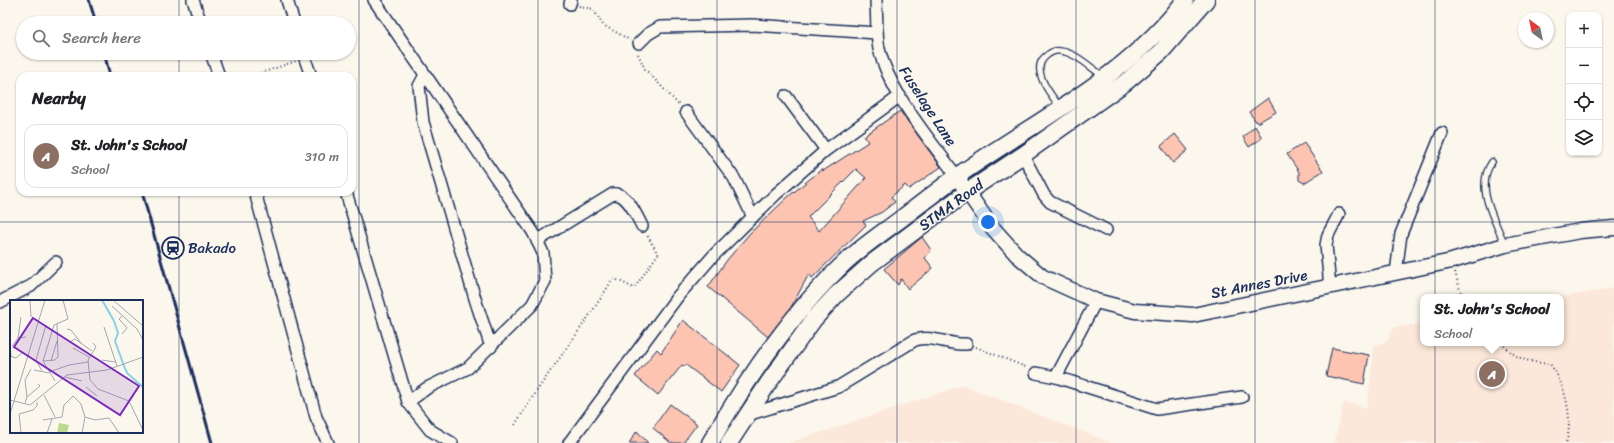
<!DOCTYPE html>
<meta charset="utf-8">
<style>
body{margin:0;font-family:Sriracha,sans-serif;background:#f6f6f6;color:#202124}
.controls{position:absolute;right:12px;top:12px;display:grid;overflow:hidden;border-radius:8px;box-shadow:0 1px 3px #0004}
.controls button{width:36px;height:36px;display:grid;place-items:center;padding:0;border:0;border-bottom:1px solid #e0e0e0;background:#fff;color:#202124;font:20px sans-serif}
.compass{position:absolute;left:1518px;top:12px;width:36px;height:36px;border-radius:50%;background:#fff;box-shadow:0 1px 3px #0004;rotate:327deg}
.you{position:absolute;left:988px;top:222px;width:14px;height:14px;margin:-10px;border:3px solid #fff;border-radius:50%;background:#1a73e8;box-shadow:0 0 0 6px #1a73e833}
.badge{display:grid;place-items:center;width:26px;height:26px;border-radius:50%;background:#2563eb;color:#fff;font-size:13px;font-weight:700}
.pin{position:absolute;translate:-50% -50%;border:2px solid #fff;box-shadow:0 1px 4px #0006}
.popup{position:absolute;left:1420px;top:294px;width:144px;height:52px;box-sizing:border-box;display:grid;place-content:center;border-radius:8px;background:#fff;filter:drop-shadow(0 1px 3px #0005);font-size:13px;white-space:nowrap;color:#757577}
.popup b{font-size:15px;color:#202124}
.popup::after{content:'';position:absolute;left:50%;top:100%;margin-left:-8px;border:8px solid transparent;border-top-color:#fff}
.list{margin:0;padding:0;list-style:none}
h2{display:flex;justify-content:space-between;align-items:center;height:52px;margin:0;padding:0 16px;font-size:17px}
h2 small{font-size:13px;font-weight:400;color:#757577}
.list li{display:grid;grid-template-columns:26px 1fr auto;gap:12px;align-items:center;box-sizing:border-box;height:64px;margin:0 8px 8px;padding:0 8px;border:1px solid #e0e0e0;border-radius:12px}
.list b{display:block;font-size:15px;white-space:nowrap}
.list p{margin:0;font-size:13px;white-space:nowrap;color:#757577}
.list em{font-size:13px;font-style:normal;color:#757577}
.icon{flex:none;width:22px;height:22px;fill:none;stroke:currentColor;stroke-width:2;stroke-linecap:round;stroke-linejoin:round}
.map{position:relative;flex:none;width:1614px;height:443px;overflow:hidden}
.search{position:absolute;background:#fff;box-shadow:0 1px 3px #0004;left:16px;top:16px;width:340px;height:44px;display:flex;align-items:center;gap:10px;box-sizing:border-box;padding:0 14px;border-radius:22px;color:#757577;font-size:15px}
.panel{position:absolute;background:#fff;box-shadow:0 1px 3px #0004;left:16px;top:72px;width:340px;height:124px;border-radius:12px}
.map>svg:first-child{display:block}
.built{fill:#fce8da}
.building{fill:#fdc4b1;stroke:#1b2f5e;fill-rule:evenodd}
.lines{fill:none;stroke-linecap:round;stroke-linejoin:round}
.service-casing{stroke:#1b2f5e;stroke-width:8}
.minor-casing{stroke:#1b2f5e;stroke-width:14}
.tertiary-casing{stroke:#1b2f5e;stroke-width:17}
.secondary-casing{stroke:#1b2f5e;stroke-width:19}
.path{stroke:#1b2f5e;stroke-width:2;stroke-dasharray:1 3;stroke-linecap:butt}
.service{stroke:#fbf7ec;stroke-width:5.5}
.minor{stroke:#fbf7ec;stroke-width:11}
.tertiary{stroke:#fbf7ec;stroke-width:14}
.secondary{stroke:#fbf7ec;stroke-width:16}
.rail{stroke:#1b2f5e;stroke-width:3}
.grid{fill:none;stroke:#1b2f5e;stroke-width:1;stroke-opacity:0.55}
.labels{text-anchor:middle;stroke-width:3;stroke-linejoin:round;paint-order:stroke}
.street-label{font-size:15px;fill:#1b2f5e;stroke:#fbf7ec}
.poi-label{font-size:15px;fill:#1b2f5e;stroke:#fbf7ec;text-anchor:start}
.inset-river{fill:none;stroke:#86d2e6;stroke-width:2}
.inset-road{fill:none;stroke:#a1a7b3;stroke-width:1}
.view{fill:#7b2cbf;fill-opacity:0.15;stroke:#7b2cbf;stroke-width:2}
.inset-edge{fill:none;stroke:#1b2f5e;stroke-width:2}
</style>
<div class="map">
<svg width="1614" height="443" viewBox="0 0 1614 443">
<rect width="100%" height="100%" fill="#fbf7ec"/>
<filter id="ink" filterUnits="userSpaceOnUse"><feTurbulence type="fractalNoise" baseFrequency=".025" numOctaves="2"/><feDisplacementMap in="SourceGraphic" scale="8" xChannelSelector="R" yChannelSelector="G"/><feConvolveMatrix kernelMatrix="1 2 1 2 8 2 1 2 1" color-interpolation-filters="sRGB"/></filter>
<g filter="url(#ink)">
<path class="built" d="M1614,288V443H1334L1344,402L1367,408L1374,346L1387,341L1393,328L1423,323V343H1561V297Z
M963,385L1112,443H789Z"/>
<path class="building" d="M1268,98L1276,112L1257,123L1249,112Z
M900,111L941,167L909,189L905,185L891,197L895,202L882,212L863,221L866,225L812,278L809,274L790,309L768,337L708,287L727,260L750,233L789,196L822,169L823,171L868,142L864,136ZM856,169L866,178L819,231L808,217Z
M1255,126L1262,138L1249,147L1243,137Z
M1175,134L1188,150L1173,163L1161,146Z
M1304,143L1323,171L1304,183L1299,180V172L1287,154Z
M922,237L931,250L925,258L933,268L908,289L901,279L898,285L884,269Z
M683,320L740,365L721,392L686,365L684,366L682,365L658,395L635,376L657,349L661,353Z
M1332,348L1369,355L1364,384L1326,376Z
M670,404L697,424L683,443H671L653,428Z
M637,431L648,443H629Z"/>
<g class="lines">
<g class="service-casing">
<path id="service" d="M1060,107C1051,95 1029,69 1046,56C1049,53 1055,50 1060,51C1075,52 1091,68 1103,76
M1492,162C1474,187 1495,220 1505,245"/>
</g>
<g class="minor-casing">
<path id="minor" d="M193,0L201,23
M287,0L294,23
M374,0L533,232L543,253L545,281L532,305L468,368L427,388L408,402
M876,0C877,16 876,33 879,49C890,94 930,139 957,177
M570,4L571,0
M639,43L648,34L660,27L752,25L877,33
M211,53L219,76
M303,53L311,76
M425,75L419,86L423,122L476,302L491,347
M786,96L826,150
M686,112L734,178L753,217
M1023,155L1044,195L1050,202L1106,230
M255,192L316,417L328,443
M346,192L408,402L430,430L452,443
M537,241L613,194C627,192 636,215 642,226
M1396,273L1401,234L1442,133
M1330,287L1326,245L1328,235L1339,214
M0,302L31,286L56,262
M1036,373L1056,377L1096,301
M1056,377L1157,409L1242,397
M747,415L838,387L915,340C932,335 949,345 966,344
M569,443L678,296L713,256L775,195L826,150L900,96"/>
</g>
<g class="tertiary-casing">
<path id="tertiary" d="M957,177L991,226L1017,255L1043,277L1096,301L1135,311L1193,315L1452,261L1505,245L1580,231L1614,228"/>
</g>
<g class="secondary-casing">
<path id="secondary" d="M710,443C745,382 789,317 839,268C857,250 878,236 898,221C918,206 937,191 956,177C1033,122 1128,77 1185,0
M729,443L769,382L814,319L836,295L872,263L967,192L1023,155L1126,82L1161,52L1206,0"/>
</g>
<path class="path" d="M579,6L593,9L603,25L630,40
M638,54L645,69L678,104
M253,76L296,61
M1455,272L1462,297
M1501,343C1519,361 1526,361 1550,364C1565,384 1574,418 1566,443
M976,347L1028,368
M515,425C545,375 582,330 612,280L615,279L634,288L635,287L658,254L647,235"/>
<use href="#service" class="service"/>
<use href="#minor" class="minor"/>
<use href="#tertiary" class="tertiary"/>
<use href="#secondary" class="secondary"/>
<path class="rail" d="M89,0L96,23
M104,53L110,76
M142,192L212,443"/>
</g>
</g>
<path class="grid" d="M179,0V23M359,0V443M538,0V443M717,0V443M897,0V443M1076,0V443M1255,0V443M1435,0V443M179,53V76M179,192V443M0,222H1614"/>
<defs>
<g id="station-ring" transform="scale(1.15)"><circle r="9.5" fill="#fbf7ec" stroke="#1b2f5e" stroke-width="1.5"/><path d="M-3-6H3Q5-6 5-4V2Q5 4 3 4L4.5 6H3L1.5 4h-3L-3 6H-4.5L-3 4Q-5 4-5 2V-4Q-5-6-3-6ZM-3.5-4v3h7v-3ZM-3.5 1v1.5H-2V1ZM2 1v1.5H3.5V1Z" fill="#1b2f5e"/></g>
</defs>
<g fill-rule="evenodd">
<use href="#station-ring" x="173" y="248"/>
</g>
<g class="labels">
<g class="street-label">
<text transform="translate(928 106) rotate(57)" y="5">Fuselage Lane</text>
<text transform="translate(951 205) rotate(-36)" y="5">STMA Road</text>
<text transform="translate(1259 284) rotate(-11)" y="5">St Annes Drive</text>
</g>
<g class="poi-label">
<text x="188" y="253">Bakado</text>
</g>
</g>
<g transform="translate(10 300)">
<rect width="133" height="133" fill="#fbf7ec"/>
<path d="M49,123L59,125L57,133H47Z" fill="#bed88f"/>
<path class="inset-river" d="M92,0L104,21M104,21L108,33L105,41L114,66L117,73L133,87"/>
<path class="inset-road" d="M20,0L21,17M103,0L133,26M102,6L127,29L133,40M112,16L109,19L117,28L112,34M94,27L107,66M57,29L61,30L71,43M8,38L11,17M0,42L1,56M60,42L65,39L82,51M83,43L86,47L78,60L80,80L88,89L119,101L133,130M2,46L8,38L16,37M63,48L79,57M0,56L6,58L12,53M92,60L105,62M33,61L45,60L48,57L47,23M41,61L47,41M24,70L39,73M32,71L26,60L36,25M39,72L59,65L78,62M55,77L72,81M45,81L33,61L44,25L58,19L53,0M76,87L87,96M34,95L45,117M17,97L30,86L28,84M0,100L20,105L57,75L97,70L133,57M15,103L17,97L15,80L21,69M0,114L35,0M75,117L85,120L99,118L109,133M33,120L52,117L54,105L63,96L71,104L75,117L72,133M11,133L9,114L23,110L27,106V102M37,133L42,119"/>
<path class="view" d="M23,18L129,86L110,115L4,47Z"/>
<rect width="133" height="133" class="inset-edge"/>
</g>
</svg>
<div class="controls">
<button>+</button>
<button>−</button>
<button><svg class="icon" aria-label="locate" viewBox="0 0 24 24"><circle cx="12" cy="12" r="6"/><path d="M12 2v4M12 18v4M2 12h4M18 12h4"/></svg></button>
<button><svg class="icon" aria-label="layers" viewBox="0 0 24 24"><path d="M12 4l9 5-9 5-9-5zM3 14l9 5 9-5"/></svg></button>
</div>
<svg class="compass" viewBox="-18 -18 36 36"><path d="M0-13l5 13h-10z" fill="#e53935"/><path d="M0 13l5-13h-10z" fill="#757577"/></svg>
<div class="you"></div>
<div class="pin badge" style="left:1492px;top:374px;background:#8d6e63">A</div>
<div class="popup"><b>St. John's School</b>School</div>
<div class="search"><svg class="icon" aria-label="search" viewBox="0 0 24 24"><circle cx="10" cy="10" r="6"/><path d="M15 15l6 6"/></svg>Search here</div>
<section class="panel">
<h2>Nearby<small></small></h2>
<ul class="list">
<li><span class="badge" style="background:#8d6e63">A</span><div><b>St. John's School</b><p>School</p></div><em>310 m</em></li>
</ul>
</section>
</div>
